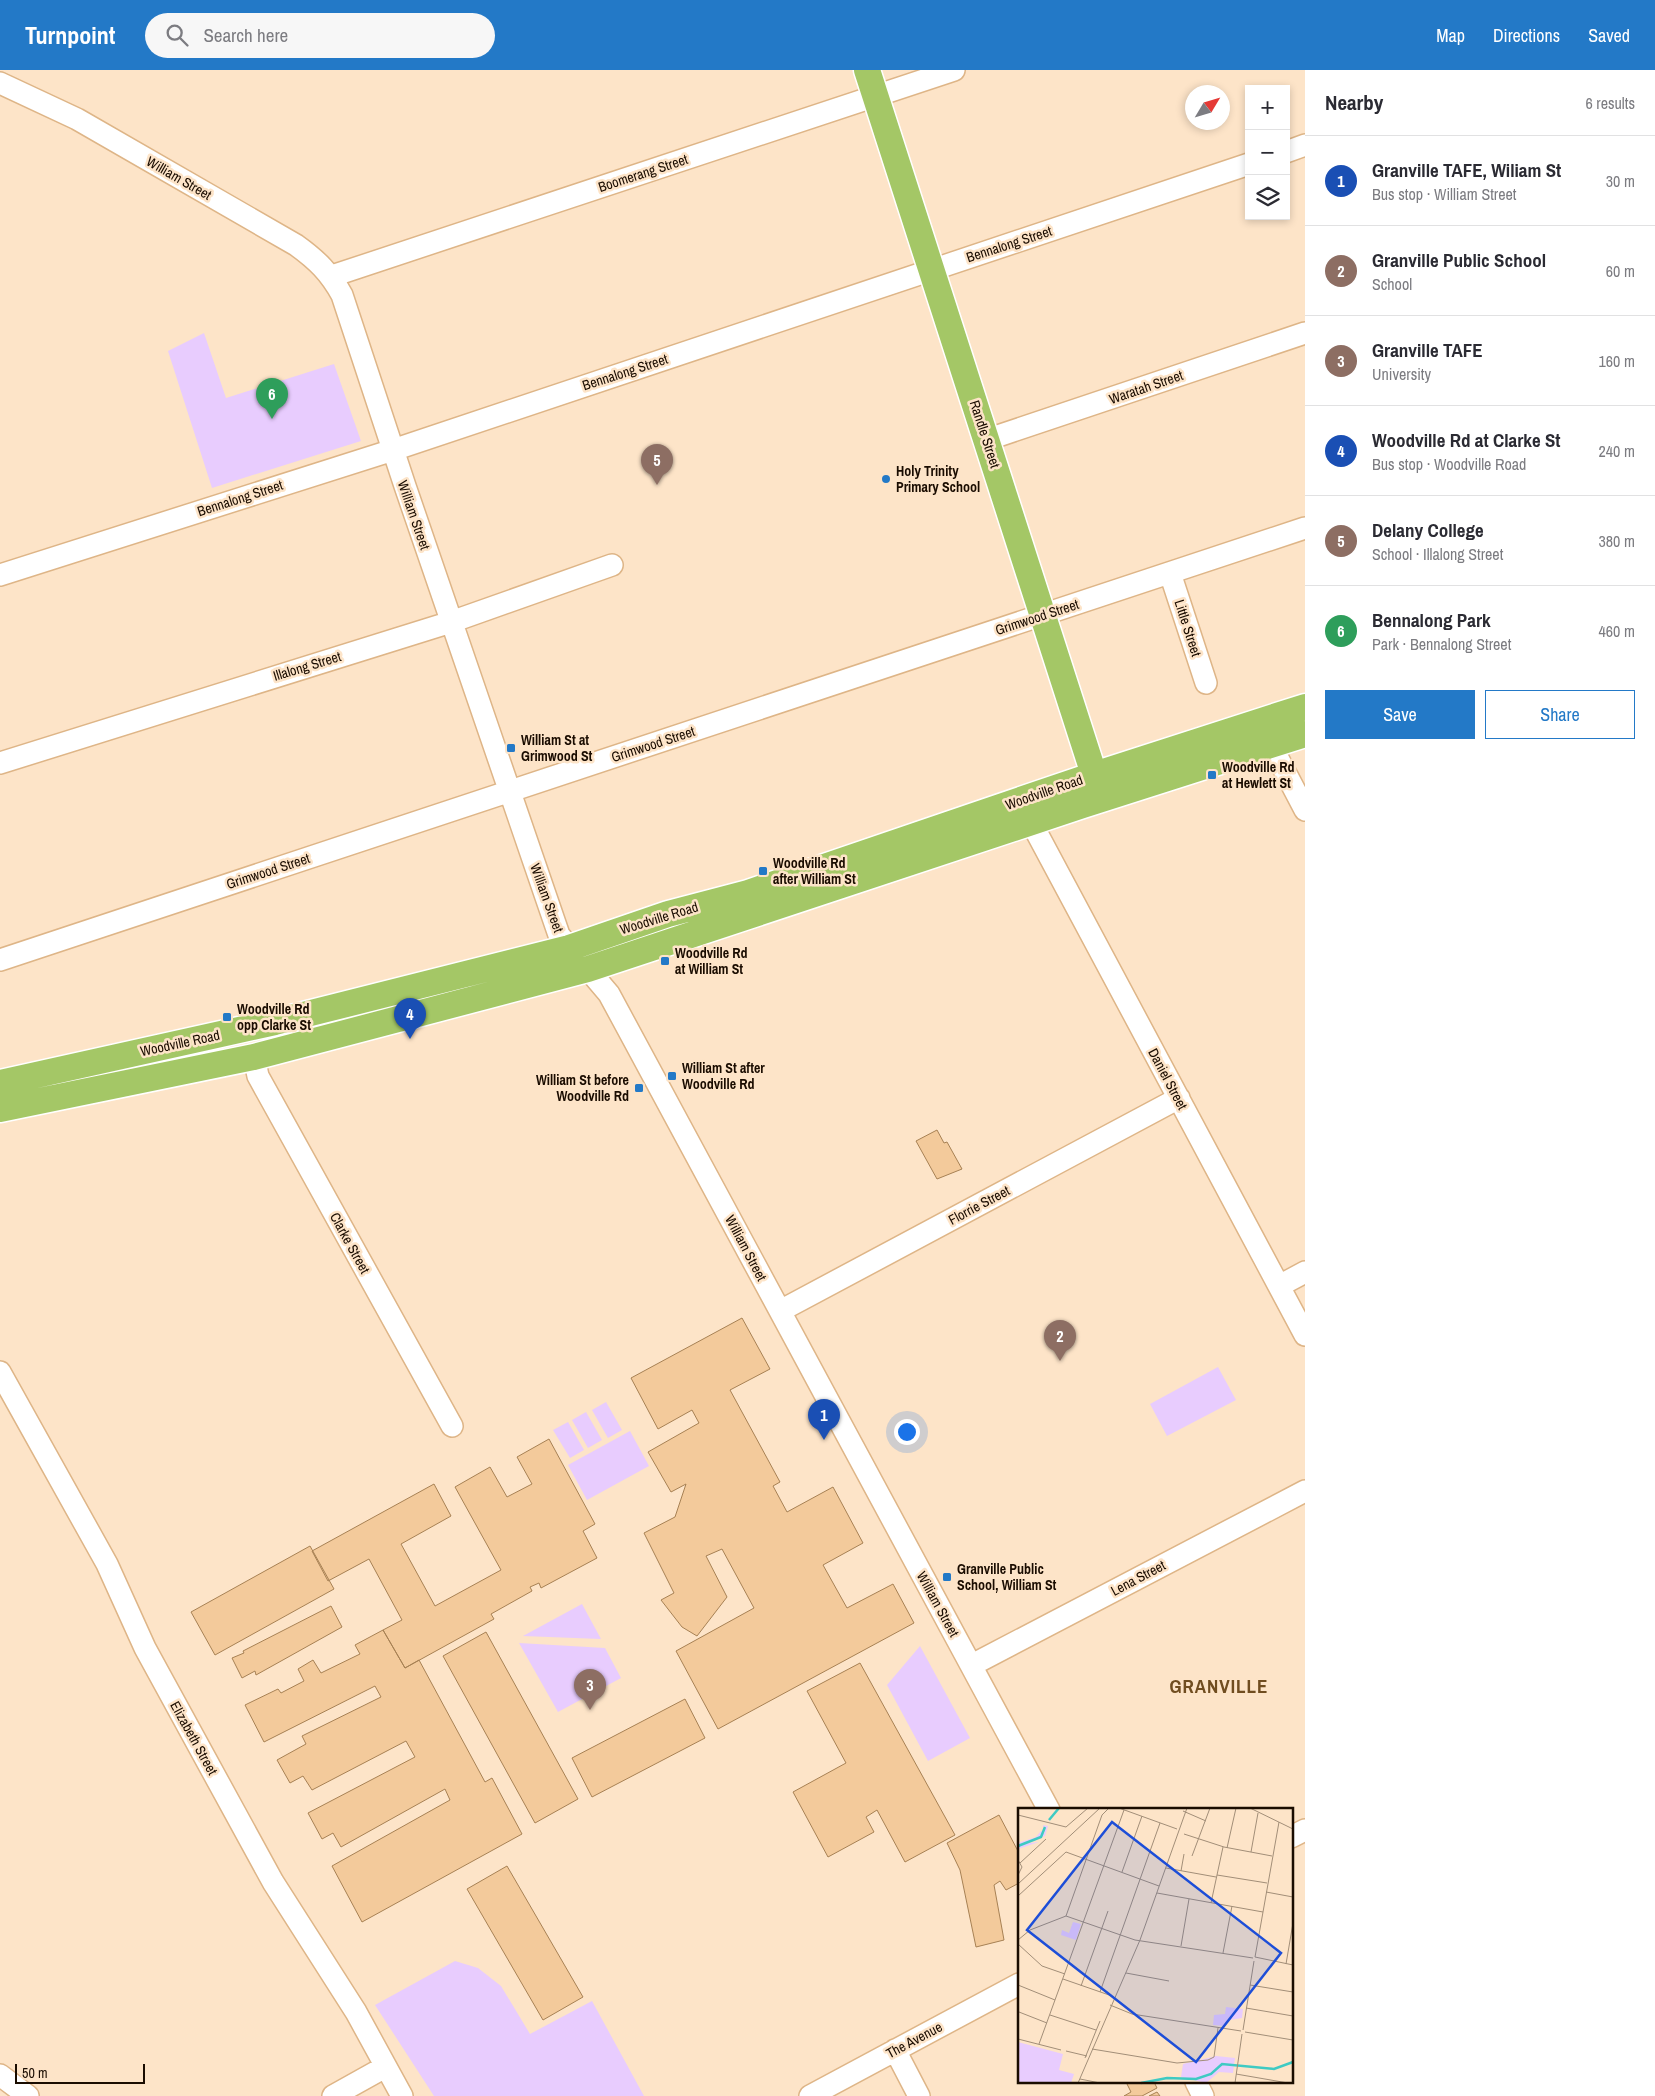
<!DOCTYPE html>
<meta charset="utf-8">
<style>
body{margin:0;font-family:"Archivo Narrow",sans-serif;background:#f7f7f7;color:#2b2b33}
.controls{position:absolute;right:15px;top:15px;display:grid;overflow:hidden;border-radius:0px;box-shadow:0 2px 8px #0003}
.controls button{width:45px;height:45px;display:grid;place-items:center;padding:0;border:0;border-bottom:1px solid #e1e1e2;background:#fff;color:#2b2b33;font:25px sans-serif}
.compass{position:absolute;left:1185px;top:15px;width:45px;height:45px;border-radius:50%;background:#fff;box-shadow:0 2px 8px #0003;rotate:52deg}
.scale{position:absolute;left:15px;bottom:12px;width:130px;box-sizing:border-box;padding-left:5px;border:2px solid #1a0c00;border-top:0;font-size:14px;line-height:18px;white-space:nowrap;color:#1a0c00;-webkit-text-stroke:4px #fde4c8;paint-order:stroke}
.you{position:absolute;left:906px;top:1361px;width:18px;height:18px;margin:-12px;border:4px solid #fff;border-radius:50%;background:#1a73e8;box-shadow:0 0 0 8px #1a73e833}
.badge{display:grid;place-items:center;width:32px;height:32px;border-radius:50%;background:#2379c7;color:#fff;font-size:16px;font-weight:700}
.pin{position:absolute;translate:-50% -41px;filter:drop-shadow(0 1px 2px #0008)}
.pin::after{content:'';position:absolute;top:26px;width:18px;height:15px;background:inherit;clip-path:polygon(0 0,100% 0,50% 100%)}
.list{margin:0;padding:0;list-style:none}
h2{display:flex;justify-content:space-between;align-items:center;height:65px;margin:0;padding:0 20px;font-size:21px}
h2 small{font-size:16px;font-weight:400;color:#7c7c81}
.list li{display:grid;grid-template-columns:32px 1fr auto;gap:15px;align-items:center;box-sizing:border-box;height:90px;padding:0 20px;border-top:1px solid #e1e1e2}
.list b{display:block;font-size:19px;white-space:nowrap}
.list p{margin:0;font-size:16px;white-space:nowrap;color:#7c7c81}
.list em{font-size:16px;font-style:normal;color:#7c7c81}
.actions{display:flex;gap:10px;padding:15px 20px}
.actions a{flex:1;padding:11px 0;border:1px solid #2379c7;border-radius:0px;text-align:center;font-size:18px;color:#2379c7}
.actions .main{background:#2379c7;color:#fff}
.icon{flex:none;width:28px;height:28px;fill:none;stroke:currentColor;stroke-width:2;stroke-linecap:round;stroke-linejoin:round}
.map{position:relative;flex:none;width:1305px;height:2026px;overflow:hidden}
header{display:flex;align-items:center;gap:30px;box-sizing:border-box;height:70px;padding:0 25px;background:#2379c7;color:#fff}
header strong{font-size:24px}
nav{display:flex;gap:28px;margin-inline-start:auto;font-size:18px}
.search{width:350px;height:45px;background:#f7f7f7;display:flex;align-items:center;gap:12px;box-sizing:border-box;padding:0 18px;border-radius:28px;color:#7c7c81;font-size:19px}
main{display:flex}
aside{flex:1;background:#fff}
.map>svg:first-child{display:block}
.green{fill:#e8ccfe}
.building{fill:#f3ca9b;stroke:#a78154}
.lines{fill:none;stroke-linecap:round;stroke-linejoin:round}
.minor-casing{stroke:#deb587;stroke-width:24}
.major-casing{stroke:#fff;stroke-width:29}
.minor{stroke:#fff;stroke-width:21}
.major{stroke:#a4c766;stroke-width:26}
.poi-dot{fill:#2379c7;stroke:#fde4c8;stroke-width:2}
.labels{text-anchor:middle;stroke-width:5;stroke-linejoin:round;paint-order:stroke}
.street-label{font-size:14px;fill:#1a0c00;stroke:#fde4c8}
.poi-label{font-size:14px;font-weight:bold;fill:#1a0c00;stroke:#fde4c8;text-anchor:start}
.district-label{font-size:19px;font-weight:bold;letter-spacing:1px;fill:#704d20;stroke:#fde4c8}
.inset-river{fill:none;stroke:#3ecac3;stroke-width:2.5}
.inset-road{fill:none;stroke:#a28e78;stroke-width:1}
.view{fill:#1d4ed8;fill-opacity:0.15;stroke:#1d4ed8;stroke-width:2.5}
.inset-edge{fill:none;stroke:#1a0c00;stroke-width:2.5}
</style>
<header>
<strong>Turnpoint</strong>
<div class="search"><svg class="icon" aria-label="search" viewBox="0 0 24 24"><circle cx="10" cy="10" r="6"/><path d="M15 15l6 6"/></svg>Search here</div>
<nav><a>Map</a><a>Directions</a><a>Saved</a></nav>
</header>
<main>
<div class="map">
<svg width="1305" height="2026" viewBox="0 0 1305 2026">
<rect width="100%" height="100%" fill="#fde4c8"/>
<path class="green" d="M204,263L226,328L334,294L361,371L212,418L168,281Z
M1218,1297L1236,1330L1167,1366L1150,1334Z
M606,1332L622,1360L608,1368L592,1340Z
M586,1342L602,1370L588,1378L572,1350Z
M568,1352L584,1380L570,1388L553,1360Z
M630,1361L649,1396L587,1430L568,1395Z
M582,1534L601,1569L523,1566Z
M519,1573L605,1578L621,1608L558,1642Z
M920,1576L970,1668L928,1691L887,1615Z
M455,1891L478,1898L501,1916L530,1964L592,1931L644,2026H434L375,1935Z"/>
<path class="building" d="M937,1060L944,1073L947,1072L962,1099L937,1109L916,1071Z
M742,1248L770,1299L730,1320L780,1412L773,1416L787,1442L833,1417L863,1473L823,1495L847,1538L893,1514L914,1553L718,1659L676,1581L754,1538L722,1479L706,1486L727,1527L697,1566L682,1557L661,1530L674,1523L644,1463L675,1447L686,1414L671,1422L648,1382L699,1353L692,1340L658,1359L631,1308Z
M549,1369L595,1454L583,1461L597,1488L541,1518L539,1513L530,1517L532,1521L491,1544L494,1549L405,1598L383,1560L402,1550L369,1489L328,1511L312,1481L434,1414L451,1446L401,1474L435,1536L501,1500L455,1417L490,1397L507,1427L532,1414L517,1387Z
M310,1476L334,1519L215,1585L191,1542Z
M331,1536L342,1557L256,1605L255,1601L242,1608L232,1588L244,1583L243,1581Z
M383,1560L405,1598L419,1590L485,1712L492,1708L522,1764L362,1852L332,1796L450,1730L445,1719L341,1777L333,1763L322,1769L308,1743L415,1687L406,1671L312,1720L303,1706L290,1713L277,1690L306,1674L302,1666L381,1627L375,1616L264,1672L245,1635L278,1619L281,1623L304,1611L298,1599L313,1590L321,1603L360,1584L355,1575Z
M486,1562L578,1729L535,1753L443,1586Z
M860,1593L955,1765L905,1792L877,1740L866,1747L874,1762L828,1787L793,1722L846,1693L807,1621Z
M685,1629L705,1668L592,1727L572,1688Z
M999,1745L1019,1783V1813L1006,1820L1000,1811L994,1815L1004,1870L976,1877L960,1800L947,1773Z
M507,1796L583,1927L543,1950L467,1819Z
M1126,2012H1154L1157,2018L1142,2026H1124L1131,2022Z
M1157,2022L1160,2026H1149Z"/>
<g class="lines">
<g class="minor-casing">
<path id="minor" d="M0,13L77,49L296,175C317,190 330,203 342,225L405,416L559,865L609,924L1049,1740
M1286,82L1305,75
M332,206L954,0
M986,370L1305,263
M1170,503L1206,613
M0,505L393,380L1249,94
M1271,675L1305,740
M0,693L451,552L612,495
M1031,752L1305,1265
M0,890L1305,458
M254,987L258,1006L452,1356
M1279,1216L1305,1202
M780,1241L1179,1028
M0,1302L107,1494L145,1578L273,1812L356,1942L402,2026
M972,1595L1305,1421
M1291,1767L1305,1760
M895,1980L919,2026
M0,2005L28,2026
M1196,2012L1203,2026
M333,2026L385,1997
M810,2026L1019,1914"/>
</g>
<g class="major-casing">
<path id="major" d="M867,0L1099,720
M0,1013L275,952L569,878L668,844L748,823L1094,705L1305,637
M0,1039L254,987L588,899L1083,735L1305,664"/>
</g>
<use href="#minor" class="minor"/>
<use href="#major" class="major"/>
</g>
<g class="poi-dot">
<circle cx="886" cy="409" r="5"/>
<rect x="506" y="673" width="10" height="10" rx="2.5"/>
<rect x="1207" y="700" width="10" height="10" rx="2.5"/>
<rect x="758" y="796" width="10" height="10" rx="2.5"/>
<rect x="660" y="886" width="10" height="10" rx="2.5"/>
<rect x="222" y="942" width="10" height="10" rx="2.5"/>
<rect x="667" y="1001" width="10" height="10" rx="2.5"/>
<rect x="634" y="1013" width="10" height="10" rx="2.5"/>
<rect x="942" y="1502" width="10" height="10" rx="2.5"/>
</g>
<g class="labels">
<g class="street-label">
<text transform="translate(643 103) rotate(-18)" y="5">Boomerang Street</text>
<text transform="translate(179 108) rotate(30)" y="5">William Street</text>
<text transform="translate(1009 174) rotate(-18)" y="5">Bennalong Street</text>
<text transform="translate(625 302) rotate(-18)" y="5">Bennalong Street</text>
<text transform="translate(1146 317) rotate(-19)" y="5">Waratah Street</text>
<text transform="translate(985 364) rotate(72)" y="5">Randle Street</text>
<text transform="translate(240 428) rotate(-18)" y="5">Bennalong Street</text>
<text transform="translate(414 445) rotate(71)" y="5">William Street</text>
<text transform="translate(1037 547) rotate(-18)" y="5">Grimwood Street</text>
<text transform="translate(1188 558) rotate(72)" y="5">Little Street</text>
<text transform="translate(307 596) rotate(-17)" y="5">Illalong Street</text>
<text transform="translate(653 674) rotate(-18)" y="5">Grimwood Street</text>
<text transform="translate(1044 722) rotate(-19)" y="5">Woodville Road</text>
<text transform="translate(268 801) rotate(-18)" y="5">Grimwood Street</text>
<text transform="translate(547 828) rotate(70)" y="5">William Street</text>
<text transform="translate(659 848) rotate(-17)" y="5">Woodville Road</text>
<text transform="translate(180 973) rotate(-12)" y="5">Woodville Road</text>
<text transform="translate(1168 1009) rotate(62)" y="5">Daniel Street</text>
<text transform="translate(979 1135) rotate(-28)" y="5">Florrie Street</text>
<text transform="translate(350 1173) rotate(61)" y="5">Clarke Street</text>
<text transform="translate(746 1178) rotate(62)" y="5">William Street</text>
<text transform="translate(1138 1508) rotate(-28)" y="5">Lena Street</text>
<text transform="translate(938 1534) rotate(61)" y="5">William Street</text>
<text transform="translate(194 1668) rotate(61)" y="5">Elizabeth Street</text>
<text transform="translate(914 1970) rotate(-28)" y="5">The Avenue</text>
</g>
<g class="poi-label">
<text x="896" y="406">Holy Trinity<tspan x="896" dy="16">Primary School</tspan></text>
<text x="521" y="675">William St at<tspan x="521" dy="16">Grimwood St</tspan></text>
<text x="1222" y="702">Woodville Rd<tspan x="1222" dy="16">at Hewlett St</tspan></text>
<text x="773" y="798">Woodville Rd<tspan x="773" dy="16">after William St</tspan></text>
<text x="675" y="888">Woodville Rd<tspan x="675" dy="16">at William St</tspan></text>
<text x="237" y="944">Woodville Rd<tspan x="237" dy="16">opp Clarke St</tspan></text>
<text x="682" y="1003">William St after<tspan x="682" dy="16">Woodville Rd</tspan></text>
<text x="629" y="1015" text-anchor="end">William St before<tspan x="629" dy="16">Woodville Rd</tspan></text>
<text x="957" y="1504">Granville Public<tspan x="957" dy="16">School, William St</tspan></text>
</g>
<g class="district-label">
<text x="1219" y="1623">GRANVILLE</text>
</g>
</g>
<g transform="translate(1018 1738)">
<rect width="275" height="275" fill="#fde4c8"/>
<path d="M25,17L30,18L27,28L3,36L21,34L0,41V35L18,29L23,23L27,25ZM55,114L63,116L58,132L43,127L44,122L51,125ZM208,199L225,201L224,210L212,212L207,218L195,217L196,207L207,206ZM0,234L45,246L41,262L56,266L53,275H0ZM198,248L217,250L215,265L201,264L188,275L163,269L165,256Z" fill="#e8ccfe"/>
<path class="inset-river" d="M31,12L41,0M0,38L23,29L27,19M123,275L149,270L178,271L193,266L204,256L256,261L275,254"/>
<path class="inset-road" d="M101,0L159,21M232,0L275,21M165,3L188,13M0,7L48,19L70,0M166,26L206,39L254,48M209,40L218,0M233,44L240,5M174,48L192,0M0,52L4,59L0,67M2,55L28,31M148,60L198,69M163,63L166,46M104,64L124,8M199,67L249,75M0,76L82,0M248,84L275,89M139,85L245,104M0,88L48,44L141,78M193,95L205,39M48,108L84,7L91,0M0,132L12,122L48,108L117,132L235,150M0,136L24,158L47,166M163,138L171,91M205,145L214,98M237,149L261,14M237,149L275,157M268,156L275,115M108,165L151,173M45,171L94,188M0,177L37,192M232,177L275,184M63,178L90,103M82,184L142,15M92,197L114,206L223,223M228,200L275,208M1,204L29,215M32,207L78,222M225,222L236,153M227,224L275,232M0,231L43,242M21,236L106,2M74,241L159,255L190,252L196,249L200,220M48,243L69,248M67,250L82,213M218,266L270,275M62,271L82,275M60,275L122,132L169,0M217,275L224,226"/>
<path class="view" d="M94,14L263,145L178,254L9,122Z"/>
<rect width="275" height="275" class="inset-edge"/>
</g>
</svg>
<div class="controls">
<button>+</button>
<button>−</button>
<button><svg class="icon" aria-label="layers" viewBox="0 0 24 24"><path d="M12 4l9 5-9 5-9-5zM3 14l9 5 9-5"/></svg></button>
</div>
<svg class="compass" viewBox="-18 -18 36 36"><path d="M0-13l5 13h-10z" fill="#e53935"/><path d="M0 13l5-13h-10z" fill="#7c7c81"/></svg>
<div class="scale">50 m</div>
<div class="you"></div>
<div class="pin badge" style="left:824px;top:1370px;background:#1a4fb4">1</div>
<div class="pin badge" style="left:1060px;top:1291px;background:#8d6e63">2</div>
<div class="pin badge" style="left:590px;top:1640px;background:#8d6e63">3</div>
<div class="pin badge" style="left:410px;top:969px;background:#1a4fb4">4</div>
<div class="pin badge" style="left:657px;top:415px;background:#8d6e63">5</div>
<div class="pin badge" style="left:272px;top:349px;background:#2e9e5b">6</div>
</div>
<aside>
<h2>Nearby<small>6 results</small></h2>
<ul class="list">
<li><span class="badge" style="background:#1a4fb4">1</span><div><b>Granville TAFE, Wiliam St</b><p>Bus stop · William Street</p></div><em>30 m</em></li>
<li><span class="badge" style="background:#8d6e63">2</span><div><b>Granville Public School</b><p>School</p></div><em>60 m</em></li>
<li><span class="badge" style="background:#8d6e63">3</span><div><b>Granville TAFE</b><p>University</p></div><em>160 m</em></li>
<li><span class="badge" style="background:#1a4fb4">4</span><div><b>Woodville Rd at Clarke St</b><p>Bus stop · Woodville Road</p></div><em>240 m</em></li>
<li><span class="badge" style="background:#8d6e63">5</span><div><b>Delany College</b><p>School · Illalong Street</p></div><em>380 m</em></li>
<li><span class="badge" style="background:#2e9e5b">6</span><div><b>Bennalong Park</b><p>Park · Bennalong Street</p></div><em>460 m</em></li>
</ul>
<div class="actions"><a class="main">Save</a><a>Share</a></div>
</aside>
</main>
